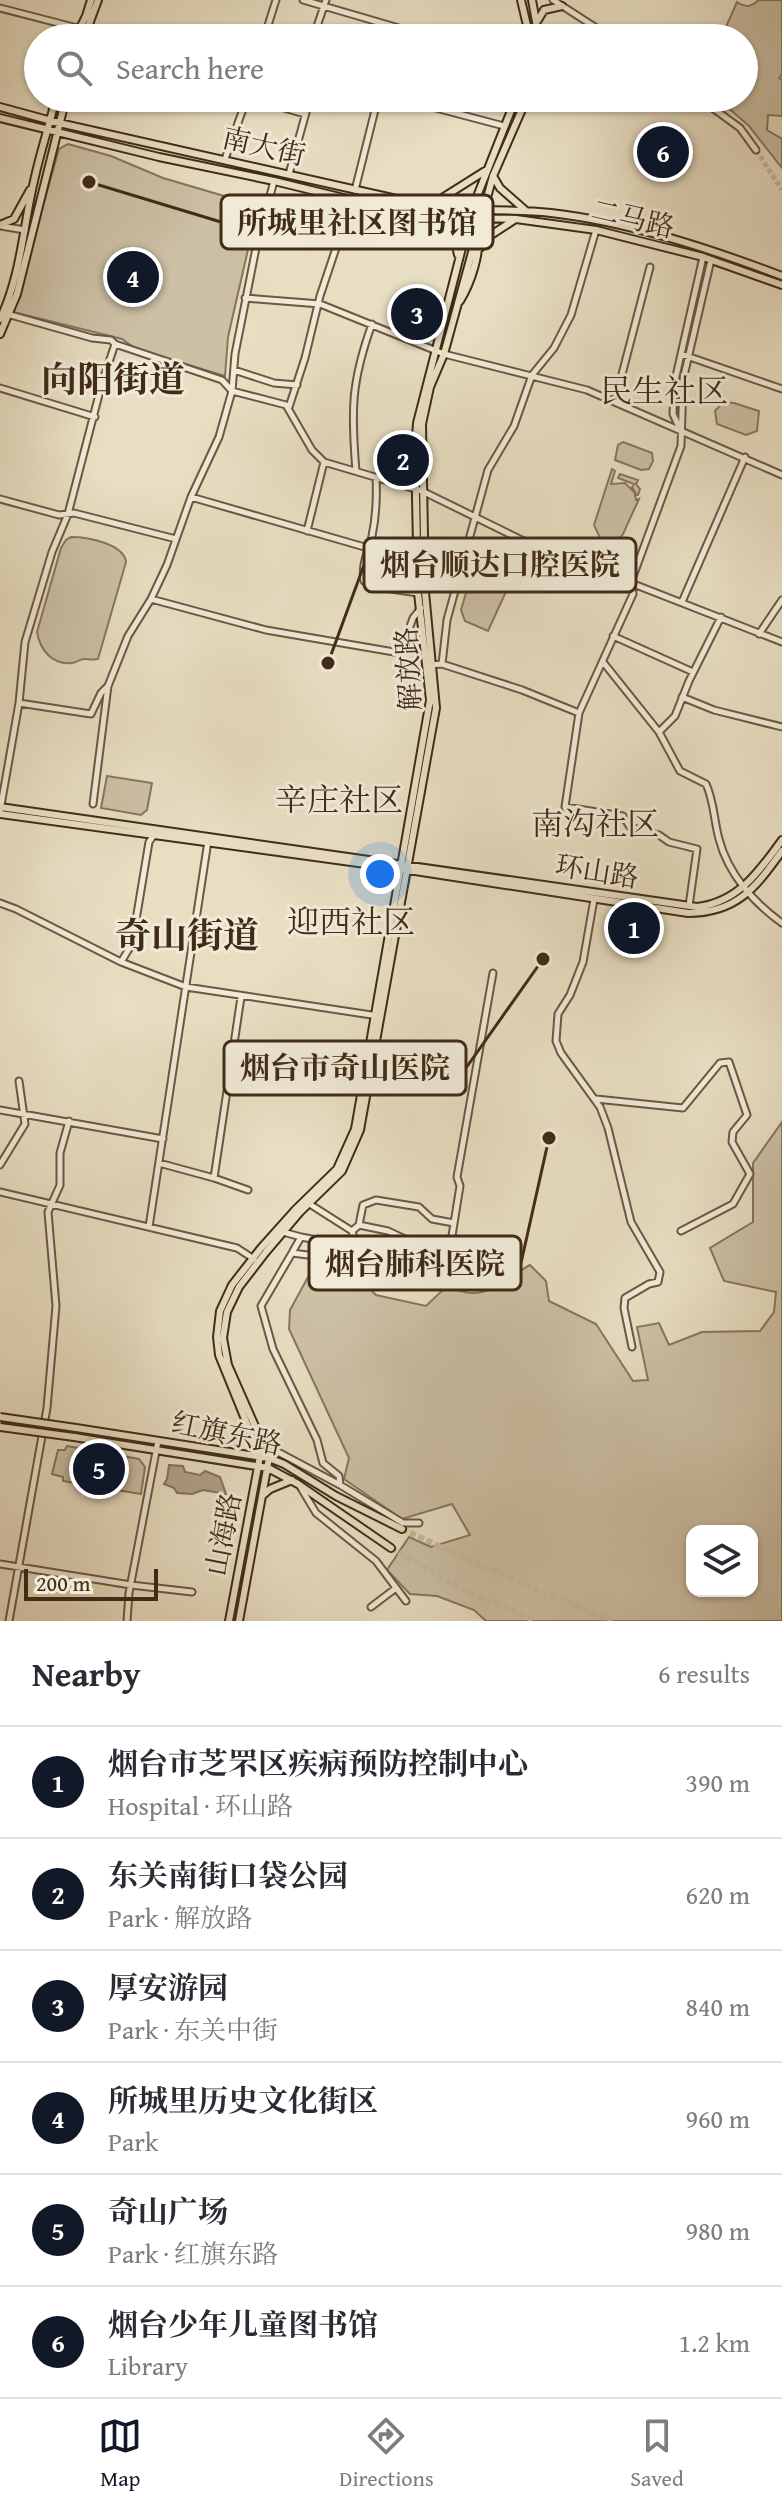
<!DOCTYPE html>
<meta charset="utf-8">
<style>
body{margin:0;font-family:"Gentium Book Plus","Noto Serif SC",serif;background:#f7f7f7;color:#2b2b33}
.controls{position:absolute;right:24px;bottom:24px;display:grid;overflow:hidden;border-radius:16px;box-shadow:0 2px 6px #0004}
.controls button{width:72px;height:72px;display:grid;place-items:center;padding:0;border:0;border-bottom:2px solid #e1e1e2;background:#fff;color:#2b2b33;font:40px sans-serif}
.scale{position:absolute;left:24px;bottom:20px;width:134px;box-sizing:border-box;padding-left:8px;border:4px solid #412c18;border-top:0;font-size:22px;line-height:28px;white-space:nowrap;color:#412c18;-webkit-text-stroke:6px #f0ead7;paint-order:stroke}
.you{position:absolute;left:380px;top:874px;width:28px;height:28px;margin:-20px;border:6px solid #fff;border-radius:50%;background:#1a73e8;box-shadow:0 0 0 12px #1a73e833}
.badge{display:grid;place-items:center;width:52px;height:52px;border-radius:50%;background:#111827;color:#fff;font-size:26px;font-weight:700}
.pin{position:absolute;translate:-50% -50%;border:4px solid #fff;box-shadow:0 2px 8px #0006}
.list{margin:0;padding:0;list-style:none}
h2{display:flex;justify-content:space-between;align-items:center;height:104px;margin:0;padding:0 32px;font-size:34px}
h2 small{font-size:26px;font-weight:400;color:#7c7c81}
.list li{display:grid;grid-template-columns:52px 1fr auto;gap:24px;align-items:center;box-sizing:border-box;height:112px;padding:0 32px;border-top:2px solid #e1e1e2}
.list b{display:block;font-size:30px;white-space:nowrap}
.list p{margin:0;font-size:26px;white-space:nowrap;color:#7c7c81}
.list em{font-size:26px;font-style:normal;color:#7c7c81}
.icon{flex:none;width:44px;height:44px;fill:none;stroke:currentColor;stroke-width:2;stroke-linecap:round;stroke-linejoin:round}
.map{position:relative;flex:none;width:782px;height:1621px;overflow:hidden}
.search{position:absolute;background:#fff;box-shadow:0 2px 6px #0004;left:24px;right:24px;top:24px;height:88px;display:flex;align-items:center;gap:20px;box-sizing:border-box;padding:0 28px;border-radius:44px;color:#7c7c81;font-size:30px}
.sheet{height:776px;background:#fff}
nav{display:flex;justify-content:space-around;align-items:center;box-sizing:border-box;height:112px;border-top:2px solid #e1e1e2;background:#fff;font-size:22px;color:#7c7c81}
nav a{display:grid;justify-items:center;gap:4px}
nav .on{color:#111827}
.map>svg:first-child{display:block}
.green{fill:#ccc0a5;stroke:#86765e;stroke-width:2;fill-rule:evenodd}
.water{fill:#afa188;stroke:#83725b;stroke-width:2}
.lines{fill:none;stroke-linecap:round;stroke-linejoin:round}
.minor-tunnel{stroke:#c7baa0;stroke-width:5;stroke-dasharray:5 2.5;stroke-linecap:butt}
.major-tunnel{stroke:#c7baa0;stroke-width:6;stroke-dasharray:6 3;stroke-linecap:butt}
.minor-casing{stroke:#6b5842;stroke-width:9}
.major-casing{stroke:#412c18;stroke-width:10}
.minor{stroke:#f0ead7;stroke-width:5}
.major{stroke:#e8dec2;stroke-width:6}
.major-bridge-casing{stroke:#412c18;stroke-width:10;stroke-linecap:butt}
.major-bridge{stroke:#e8dec2;stroke-width:6}
.labels{text-anchor:middle;stroke-width:6;stroke-linejoin:round;paint-order:stroke}
.street-label{font-size:28px;fill:#412c18;stroke:#f0ead7}
.quarter-label{font-size:32px;fill:#412c18;stroke:#f0ead7}
.district-label{font-size:36px;font-weight:bold;fill:#412c18;stroke:#f0ead7}
.leader{fill:none;stroke:#412c18;stroke-width:3}
.callout-dot{fill:#412c18;stroke:#f0ead7;stroke-width:3}
.callout{fill:#f0ead7;stroke:#412c18;stroke-width:3}
.callout-label{font-size:30px;text-anchor:middle;font-weight:bold;fill:#412c18}
</style>
<div class="map">
<svg width="782" height="1621" viewBox="0 0 782 1621">
<rect width="100%" height="100%" fill="#e8dec2"/>
<filter id="stains"><feTurbulence type="fractalNoise" baseFrequency=".0025" numOctaves="4"/><feColorMatrix values="0 0 0 0 .2 0 0 0 0 .09 0 0 0 0 .02 0 0 0 .5 -.17"/></filter>
<radialGradient id="worn" r=".72"><stop offset=".6" stop-color="#630" stop-opacity="0"/><stop offset="1" stop-color="#630" stop-opacity=".3"/></radialGradient>
<path class="green" d="M759,0H782V74L779,78L782,80V116L768,115L767,130L782,139V168L749,126L717,98H744V38H721L737,2C746,8 751,7 759,0Z
M68,144L111,156L163,178L258,206L228,337L225,376L136,349L122,339L13,312L59,149Z
M403,292L439,304L432,340L428,341L393,328Z
M723,402L734,403L759,411L757,431L746,435L717,424L715,411Z
M623,442L652,453L653,461L649,469L641,470L615,460L618,445Z
M612,469L615,471L611,484L625,483L636,494L632,487L634,484L618,478L620,474L638,480L636,484L640,489L638,495H635L636,500L639,499L623,534C617,544 609,541 600,538L594,525Z
M71,537C88,537 124,544 126,562L98,659C93,660 89,659 85,659C77,659 80,662 72,663C52,665 40,650 37,632L61,548L66,540Z
M494,549L510,556L515,572L488,631L465,621L461,610L466,593L465,592L473,572L476,573L483,554Z
M107,776L152,783L147,810L141,815L101,808Z
M782,1122V1621H486L474,1610L437,1596L410,1594L387,1570L409,1537L431,1547L470,1535L452,1504L402,1519L344,1479L349,1458L289,1329L290,1310L308,1277L365,1284L376,1295L426,1306L446,1287C454,1289 463,1293 472,1293C492,1294 513,1274 530,1265L546,1281L549,1301L596,1324L633,1381L648,1380L637,1327L659,1323L669,1345L702,1332L760,1331L774,1312L776,1292L724,1281L710,1248L753,1222V1163ZM692,1531H752V1591H692Z
M67,1446L139,1459L145,1467L141,1494L63,1481V1477L52,1474L58,1450H65Z"/>
<path class="water" d="M169,1465L183,1466L185,1472L200,1475L205,1471L220,1477L226,1494L203,1490L192,1494L177,1493L174,1488L164,1484L167,1479Z"/>
<g class="lines">
<path class="minor-tunnel" d="M756,150L782,190"/>
<path class="major-tunnel" d="M402,1529L482,1566L612,1621
M391,1548L462,1589L536,1621"/>
<g class="minor-casing">
<path id="minor" d="M303,0L433,38
M553,0L612,38
M0,8L116,38
M264,38L276,0
M313,38L326,0
M402,38L405,30
M249,98L305,114
M398,98L504,126
M699,98L740,128L756,150
M225,159L247,98
M289,174L310,98
M355,190L378,98
M0,226L25,230
M245,298L320,304L444,354L587,390L782,475
M7,314L92,338L111,340L115,344L222,380L232,391L286,405L312,450L324,462L422,491L526,542L782,642
M681,354L782,389
M234,370L274,383L297,385
M0,388L95,417
M615,401L650,267
M289,407L305,358L320,296L352,200
M679,427L673,414L674,385L703,257
M356,471C351,411 351,382 372,324
M376,477C377,497 376,517 372,536C368,552 361,565 364,581L371,586L418,593
M191,497L368,548
M0,499L59,515L74,513L176,539
M307,531L324,462
M151,599L266,630L394,652L402,649L413,618L421,608
M682,602L745,457
M759,634L782,600
M613,636L693,672
M603,662L659,732L680,771L706,784C714,801 714,821 719,839C728,874 754,903 782,923
M442,664L447,620L488,470L514,426L532,375L554,348L571,315L596,230
M429,665L442,664L522,690L579,713
M682,697L714,710L782,727
M19,703L91,714L101,693L108,686L128,636L151,599L167,565L191,497L219,437L232,391L235,354L256,248L274,181
M659,732L675,716L689,681L721,617
M93,804L108,686
M0,811L19,703L25,642L52,552L68,514L102,383L115,344
M594,899L583,962L570,995L558,1014L556,1041L561,1053L600,1107L608,1128L631,1222L660,1272L658,1282L649,1284L625,1298L624,1308L632,1347
M0,903L16,909L121,962L186,987L378,1016
M689,906L697,849L669,842L659,835L630,827L623,816L565,807L579,713L633,594L631,582L681,446L683,380L711,260
M121,962L132,944L149,842L154,835
M596,1099L683,1108L720,1063L729,1062L747,1115L733,1132L732,1142L750,1174L733,1204L681,1231
M0,1110L163,1139
M159,1163L214,1178L248,1190
M0,1165L25,1124L19,1081
M214,1178L241,997
M0,1192L237,1248L254,1259
M308,1203L352,1231L355,1242
M359,1225L363,1205L376,1200L419,1207L432,1219L454,1223
M149,1227L208,841
M352,1231L359,1225L388,1231L418,1245L432,1248
M283,1232L301,1237
M451,1242L460,1186L457,1177L493,973
M293,1251L301,1237L328,1242H355L360,1252L359,1261
M269,1458L272,1452H278L340,1485L403,1523H419
M340,1485L339,1476L323,1463L317,1440L273,1349L261,1306L292,1253L402,1267
M301,1488L316,1513L376,1561L406,1601
M0,1564L131,1585L192,1592
M371,1607L396,1588
M9,1621L47,1408L56,1306L48,1212L60,1185V1153L69,1121
M127,1621L129,1593L158,1441"/>
</g>
<g class="major-casing">
<path id="major" d="M521,0L530,38
M532,0L539,38
M538,20L544,10L562,6
M75,38L86,16L91,0
M84,38L98,0
M0,107L59,123L428,206C468,213 510,208 551,213C629,222 708,248 782,276
M0,118L159,157L274,181L422,217L516,219L596,230L703,257L782,285
M493,176L500,188L525,210
M431,205L485,171
M425,219C444,230 454,231 458,255
M0,225L14,219L30,190
M480,248L488,237L514,220
M460,301C472,281 480,254 479,231
M0,319C21,276 23,227 34,181C40,153 49,126 56,98
M0,334L17,294L66,98
M0,807L697,907C738,902 759,872 782,840
M0,814L402,869L688,913C737,913 756,887 782,851
M76,1428L269,1458L284,1464L336,1496L402,1529
M74,1437L268,1468L298,1484L391,1548
M262,1496L270,1489L292,1480
M229,1621L260,1456L219,1355L217,1337L220,1311L232,1285L261,1248L295,1210L337,1169L355,1129L430,700L418,593L415,450L417,423L472,209L516,98
M239,1621L269,1458L228,1365L223,1338L227,1312L239,1287L266,1252L300,1212L342,1171L360,1130L436,708L425,592L422,424L430,387L444,354L493,176L527,98"/>
</g>
<use href="#minor" class="minor"/>
<use href="#major" class="major"/>
<g class="major-bridge-casing">
<path id="major-bridge" d="M0,1417L76,1428
M0,1427L74,1437"/>
</g>
<use href="#major-bridge" class="major-bridge"/>
</g>
<g class="labels">
<g class="street-label">
<text transform="translate(264 146) rotate(13)" y="10">南大街</text>
<text transform="translate(633 218) rotate(13)" y="10">二马路</text>
<text transform="translate(408 669) rotate(-93)" y="10">解放路</text>
<text transform="translate(597 871) rotate(9)" y="10">环山路</text>
<text transform="translate(227 1433) rotate(12)" y="10">红旗东路</text>
<text transform="translate(223 1534) rotate(-79)" y="10">山海路</text>
</g>
<g class="quarter-label">
<text x="664" y="402">民生社区</text>
<text x="339" y="811">辛庄社区</text>
<text x="595" y="835">南沟社区</text>
<text x="351" y="933">迎西社区</text>
</g>
<g class="district-label">
<text x="113" y="392">向阳街道</text>
<text x="187" y="948">奇山街道</text>
</g>
</g>
<path class="leader" d="M89 182L221 222M328 663L364 565M543 959L466 1068M549 1138L521 1263"/>
<g class="callout-dot">
<circle cx="89" cy="182" r="8"/>
<circle cx="328" cy="663" r="8"/>
<circle cx="543" cy="959" r="8"/>
<circle cx="549" cy="1138" r="8"/>
</g>
<g class="callout">
<rect x="221" y="195" width="272" height="54" rx="8"/>
<rect x="364" y="538" width="272" height="54" rx="8"/>
<rect x="224" y="1041" width="242" height="54" rx="8"/>
<rect x="309" y="1236" width="212" height="54" rx="8"/>
</g>
<g class="callout-label">
<text x="357" y="233">所城里社区图书馆</text>
<text x="500" y="575">烟台顺达口腔医院</text>
<text x="345" y="1078">烟台市奇山医院</text>
<text x="415" y="1274">烟台肺科医院</text>
</g>
<rect width="100%" height="100%" filter="url(#stains)"/>
<rect width="100%" height="100%" fill="url(#worn)"/>
</svg>
<div class="controls">
<button><svg class="icon" aria-label="layers" viewBox="0 0 24 24"><path d="M12 4l9 5-9 5-9-5zM3 14l9 5 9-5"/></svg></button>
</div>
<div class="scale">200 m</div>
<div class="you"></div>
<div class="pin badge" style="left:634px;top:928px">1</div>
<div class="pin badge" style="left:403px;top:460px">2</div>
<div class="pin badge" style="left:417px;top:314px">3</div>
<div class="pin badge" style="left:133px;top:277px">4</div>
<div class="pin badge" style="left:99px;top:1469px">5</div>
<div class="pin badge" style="left:663px;top:152px">6</div>
<div class="search"><svg class="icon" aria-label="search" viewBox="0 0 24 24"><circle cx="10" cy="10" r="6"/><path d="M15 15l6 6"/></svg>Search here</div>
</div>
<section class="sheet">
<h2>Nearby<small>6 results</small></h2>
<ul class="list">
<li><span class="badge">1</span><div><b>烟台市芝罘区疾病预防控制中心</b><p>Hospital · 环山路</p></div><em>390 m</em></li>
<li><span class="badge">2</span><div><b>东关南街口袋公园</b><p>Park · 解放路</p></div><em>620 m</em></li>
<li><span class="badge">3</span><div><b>厚安游园</b><p>Park · 东关中街</p></div><em>840 m</em></li>
<li><span class="badge">4</span><div><b>所城里历史文化街区</b><p>Park</p></div><em>960 m</em></li>
<li><span class="badge">5</span><div><b>奇山广场</b><p>Park · 红旗东路</p></div><em>980 m</em></li>
<li><span class="badge">6</span><div><b>烟台少年儿童图书馆</b><p>Library</p></div><em>1.2 km</em></li>
</ul>
</section>
<nav>
<a class="on"><svg class="icon" aria-label="map" viewBox="0 0 24 24"><path d="M3 6l6-2 6 2 6-2v14l-6 2-6-2-6 2zM9 4v14M15 6v14"/></svg>Map</a>
<a><svg class="icon" aria-label="directions" viewBox="0 0 24 24"><path d="M12 3l9 9-9 9-9-9zM9 14v-3h6M13 9l2 2-2 2"/></svg>Directions</a>
<a><svg class="icon" aria-label="saved" viewBox="0 0 24 24"><path d="M7 4h10v16l-5-4-5 4z"/></svg>Saved</a>
</nav>
